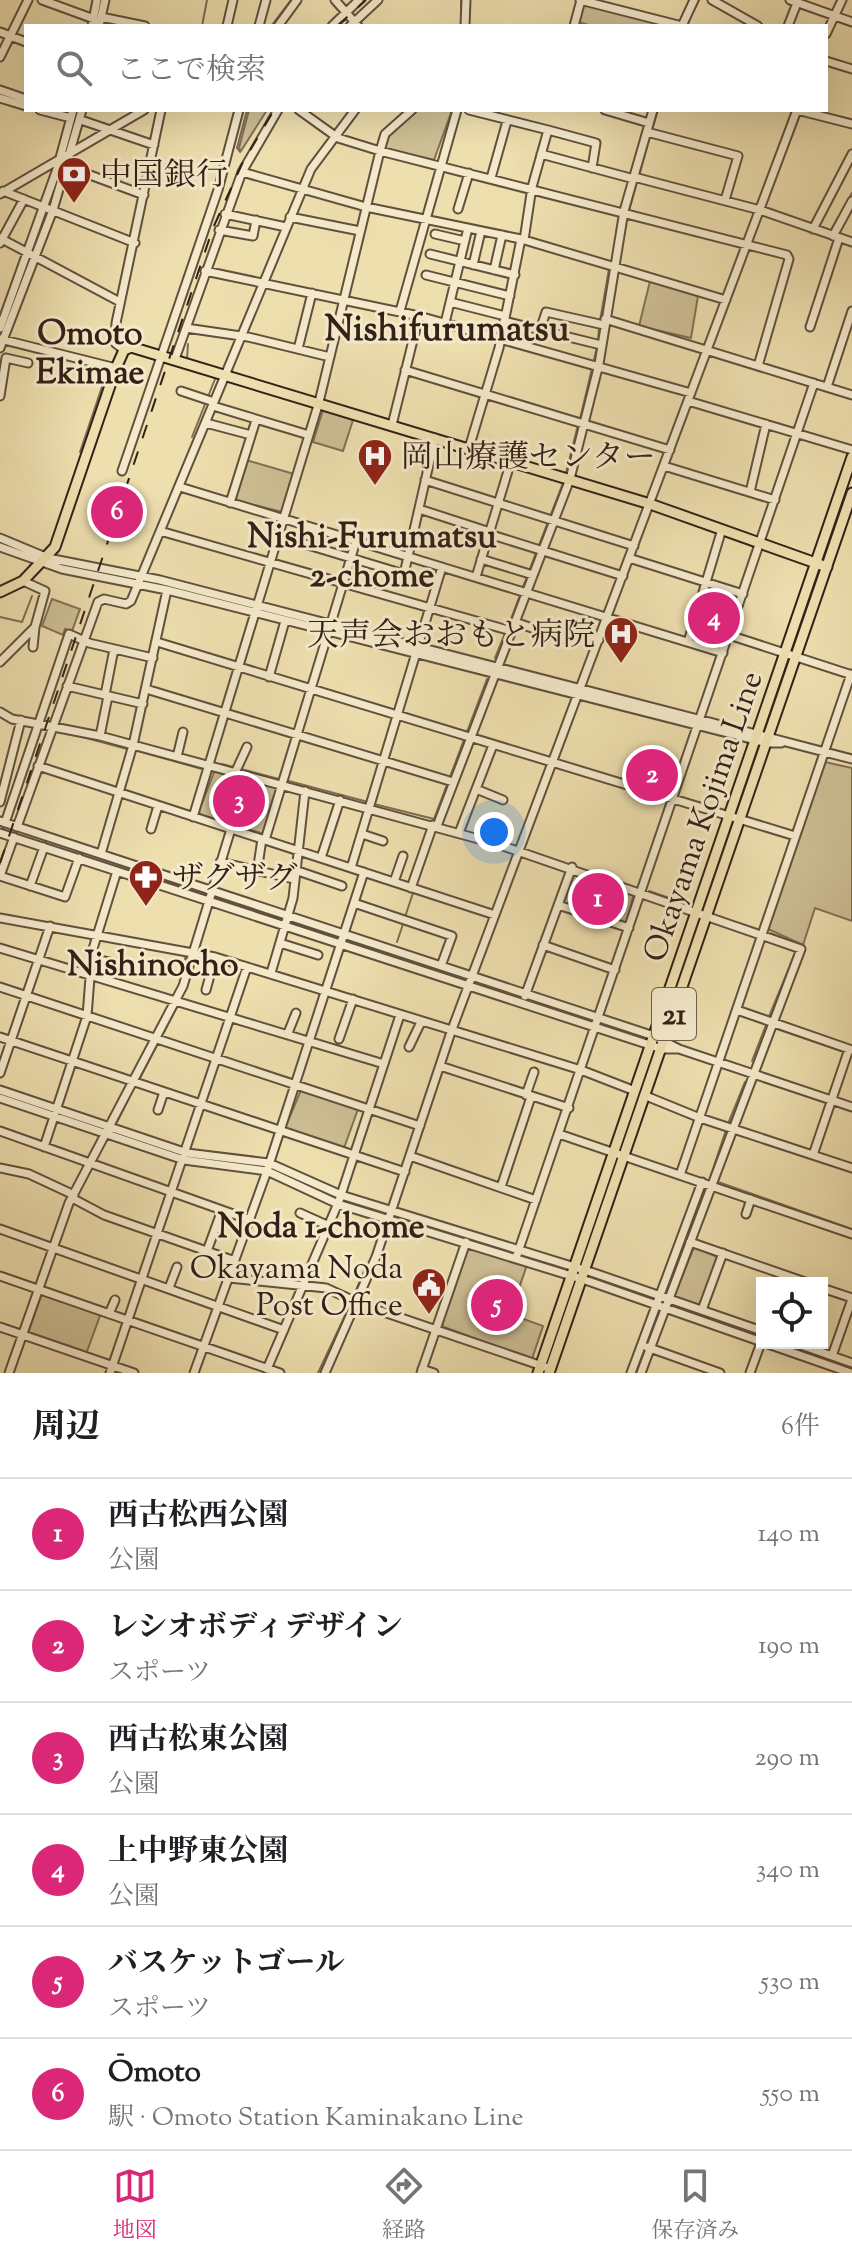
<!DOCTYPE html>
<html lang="ja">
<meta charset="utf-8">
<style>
body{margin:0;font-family:"Sorts Mill Goudy","Noto Serif JP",serif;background:#f2f2f2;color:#202124}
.controls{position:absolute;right:24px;bottom:24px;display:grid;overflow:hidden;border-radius:0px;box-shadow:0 8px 32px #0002}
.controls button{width:72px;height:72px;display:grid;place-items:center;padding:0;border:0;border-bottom:2px solid #e0e0e0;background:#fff;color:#202124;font:40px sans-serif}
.you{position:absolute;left:494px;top:832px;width:28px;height:28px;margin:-20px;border:6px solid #fff;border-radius:50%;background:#1a73e8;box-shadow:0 0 0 12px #1a73e833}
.badge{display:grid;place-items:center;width:52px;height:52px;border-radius:50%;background:#db2777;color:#fff;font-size:26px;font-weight:700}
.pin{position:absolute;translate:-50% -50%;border:4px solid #fff;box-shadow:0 2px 8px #0006}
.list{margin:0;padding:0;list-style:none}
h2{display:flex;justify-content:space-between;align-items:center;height:104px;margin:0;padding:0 32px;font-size:34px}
h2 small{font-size:26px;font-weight:400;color:#757577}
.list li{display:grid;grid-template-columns:52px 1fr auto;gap:24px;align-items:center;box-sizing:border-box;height:112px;padding:0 32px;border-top:2px solid #e0e0e0}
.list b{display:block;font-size:30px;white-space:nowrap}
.list p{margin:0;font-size:26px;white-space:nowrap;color:#757577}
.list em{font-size:26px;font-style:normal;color:#757577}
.icon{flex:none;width:44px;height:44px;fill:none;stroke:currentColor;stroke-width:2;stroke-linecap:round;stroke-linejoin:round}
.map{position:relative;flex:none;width:852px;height:1373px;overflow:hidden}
.search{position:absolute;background:#fff;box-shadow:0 8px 32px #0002;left:24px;right:24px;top:24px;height:88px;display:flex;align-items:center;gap:20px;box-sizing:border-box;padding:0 28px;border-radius:0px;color:#757577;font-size:30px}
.sheet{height:776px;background:#fff}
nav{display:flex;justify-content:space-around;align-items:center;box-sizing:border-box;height:112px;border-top:2px solid #e0e0e0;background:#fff;font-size:22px;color:#757577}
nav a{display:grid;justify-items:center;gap:4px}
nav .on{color:#db2777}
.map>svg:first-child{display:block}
.green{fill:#cebf95;stroke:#817056;stroke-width:2}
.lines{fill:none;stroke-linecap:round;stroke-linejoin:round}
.stream{stroke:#7e6c53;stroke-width:2}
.minor-casing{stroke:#62503d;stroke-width:11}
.major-casing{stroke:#342017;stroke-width:13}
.minor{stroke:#f4eacb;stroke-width:7}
.major{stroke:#eedfaf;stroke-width:9}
.rail{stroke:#342017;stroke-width:2;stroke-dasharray:14 14;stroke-linecap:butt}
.labels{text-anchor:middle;stroke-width:6;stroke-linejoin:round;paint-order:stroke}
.shield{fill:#f4eacb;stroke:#6e5d4d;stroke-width:2}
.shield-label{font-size:30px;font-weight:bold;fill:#342017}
.poi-label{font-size:32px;fill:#342017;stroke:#f4eacb;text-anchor:start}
.street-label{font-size:32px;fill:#342017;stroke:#f4eacb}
.neighbourhood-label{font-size:34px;font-weight:bold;fill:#342017;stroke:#f4eacb}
.quarter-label{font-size:36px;font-weight:bold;fill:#342017;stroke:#f4eacb}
</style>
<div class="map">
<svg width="852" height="1373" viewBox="0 0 852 1373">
<rect width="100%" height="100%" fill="#eedfaf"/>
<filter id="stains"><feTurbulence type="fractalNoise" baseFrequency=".0025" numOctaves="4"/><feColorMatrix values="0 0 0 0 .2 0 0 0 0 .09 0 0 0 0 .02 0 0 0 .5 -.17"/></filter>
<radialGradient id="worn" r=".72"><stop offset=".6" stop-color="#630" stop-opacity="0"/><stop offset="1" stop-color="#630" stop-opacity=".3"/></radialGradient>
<path class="green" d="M582,3L676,26H592L575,21Z
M249,110H267L241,151L239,148Z
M418,110H452L434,160L385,148L389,135Z
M650,281L698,296L691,338L639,326Z
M323,410L353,420L343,451L313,442Z
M246,460L294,474L283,512L233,500Z
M709,586L739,598L722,644L718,647L692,639Z
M52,599L80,609L72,631L65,629L63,635L42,626Z
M825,762L852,768V921L815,908L803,945L768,929Z
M215,770L277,786L279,790L265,834L200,816L199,811Z
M572,874L634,893L626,924L563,905Z
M301,1090L358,1109L344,1148L285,1128Z
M469,1246L527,1265L510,1314L543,1326L532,1359L444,1327L442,1324Z
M694,1247L720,1258L699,1306L674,1296Z
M42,1293L101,1313L86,1354L28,1333Z"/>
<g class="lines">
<path class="stream" d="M461,0V26
M272,25L291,0
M202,26L207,0
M686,26L699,0
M56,110L65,112
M293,110L325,134
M652,130L658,110
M240,152L237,148L247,110
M639,176L650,136
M671,183L723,197
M729,198L755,205
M629,211L637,182
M831,230L852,193
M619,263L627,217
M600,321L609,269
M598,341L599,328
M188,344L187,359L219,369
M580,419L597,347
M192,437L215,379
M80,452L108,369
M566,473L578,425
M529,571L563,483
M522,589L527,577
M0,617L22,622L32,596
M508,627L520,595
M149,654L162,597
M195,657L232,669
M495,658L505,633
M244,672L281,683
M139,701L148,660
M68,733L127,749
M130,740L137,707
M134,750L202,769
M222,764L279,779
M285,780L368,802
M374,804L434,819L487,679
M649,891L687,904
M405,917L413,893
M739,923L757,929
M770,933L799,944
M397,942L403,924
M181,976L186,954
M33,1002L83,1019
M768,1019L796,951
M774,1028L844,1052
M163,1034L178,1005
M752,1061L766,1025
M139,1080L157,1045
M116,1124L129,1098
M728,1124L745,1082
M111,1132L181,1155
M187,1157L264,1166
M270,1168L287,1175
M709,1181L726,1130
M304,1182L338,1198
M718,1182L852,1229
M520,1254L564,1268
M234,1275L295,1280
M596,1278L644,1294
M667,1294L707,1187
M354,1295L367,1264
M661,1300L762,1336
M781,1343L852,1368
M318,1373L350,1305
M636,1373L661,1311"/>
<g class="minor-casing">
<path id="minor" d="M42,0L94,19
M335,0L358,26
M580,0L682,26
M712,0L758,26
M790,0L852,22
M101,17L145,26
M92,26L97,0
M99,26L105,0
M227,26L233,0
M259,26L266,0
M278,26L297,0
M332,26L359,0
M350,26L378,0
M465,26L466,0
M574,26L581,0
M682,26L694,0
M788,26L797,3
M0,32L26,42
M826,34L842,0
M0,57L28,0
M826,61L852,69
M0,90L26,99
M0,98L26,106
M40,110L71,118
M299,110L338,138L380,151L787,255L789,259L758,366
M469,110L548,130L532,187L524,240
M605,110L649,123
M81,120L154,145
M548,130L596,143L592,168
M647,132L738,156L725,200
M541,154L634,179
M63,165L144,195
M242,172L366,207L521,239L726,300
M634,177L760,210L852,242
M491,178L507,121
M3,191L135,243
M0,194L144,110
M458,209L469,173
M225,214L286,227
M290,217L360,231
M813,229L852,154
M219,230L253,236L256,220
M435,234L465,241
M833,236L852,201
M0,238L120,302
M0,243L24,199
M430,254L515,275
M473,265L481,231
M494,270L502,235
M205,271L419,316L691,393
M426,275L510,296
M450,302L505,316
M400,311L457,110
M605,319L852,395
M504,321L601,345
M445,323L468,228
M810,327L839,238
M0,328L57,169L73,110
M186,328L248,337L330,357
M540,330L546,312L604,325
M0,339L116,368
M0,348L53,210L82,110
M298,349L312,293
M124,350L115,343L116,323L161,110
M175,359L242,172L278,110
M405,370L670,450
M827,387L852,311
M181,391L214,402
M0,396L6,358L28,363
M688,401L852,450
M213,406L309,435
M206,423L251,435
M392,425L419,316
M469,448L499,348L521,239
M664,466L775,500
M122,471L218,190L239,110
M425,480L634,546
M180,487L723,653
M750,492L766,424
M230,503L256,420
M419,509L490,532
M160,531L511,631
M489,534L623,576
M278,536L404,574L435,438
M0,538L48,558L160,580L852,759
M0,547L62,569L167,590L767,743H781
M629,558L743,594
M481,559L533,575
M476,577L511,461
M515,622L563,639L567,629L599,640
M729,635L852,675
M157,642L795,836
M688,642L722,529
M33,647L35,627
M0,662L35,627L45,591L23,581
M269,677L285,621
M67,686L143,704
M146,689L453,782
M105,695L114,649
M0,712L12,719L100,736L497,844L801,949L641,1373
M100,736L108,696
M177,757L183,732
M38,766L495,915
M235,773L247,747
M476,789L503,800
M0,802L21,720
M193,817L319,402L380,151L385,134L412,110
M0,821L654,1036L679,1049L852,1107
M5,823L69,634L89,643L153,658
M437,826L570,479L599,364L624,211L653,110
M17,827L98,602L104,599L126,604L131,601L311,169L355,110
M151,829L158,806
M0,833L662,1049H677
M459,833L493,745
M362,834L383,841
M265,840L356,541
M101,854L133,745L167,590
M321,858L340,800
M220,862L294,879
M351,868L442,567
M295,870L342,886
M257,872L262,839
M0,876L65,897L79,858
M0,876L14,837
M394,882L403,856
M30,886L44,847
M411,888L433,825
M354,903L452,936L441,966
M558,905L629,928
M0,918L215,957L581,1070L635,1091
M280,943L318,955
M543,945L615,970
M0,948L384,1064
M92,959L121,964
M271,973L293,898L305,791
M0,987L420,1126
M206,990L215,957
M525,996L572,867
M737,1010L852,1050
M288,1033L296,1013
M0,1037L405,1172
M339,1039L353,999
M409,1047L421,1022
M440,1066L569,1108
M0,1073L50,926
M0,1090L187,1153L269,1163L341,1195L594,1273L762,1331
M526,1095L534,1072
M646,1096L700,1118L852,1168
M0,1098L184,1160L267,1171L338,1204L591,1282L762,1342
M158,1110L164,1092
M0,1131L250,1220
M559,1134L852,1234
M44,1147L87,1016L92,952L117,871
M813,1155L849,1049
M410,1156L536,1200
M0,1168L29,1174L74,1195
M680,1175L851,674
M501,1187L531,1097
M72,1198L104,1215L235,1261
M300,1213L329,1226
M746,1214L751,1199
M0,1229L284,1330
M690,1242L808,1283
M207,1251L222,1210
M516,1258L814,383
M0,1276L280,1373
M229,1278L326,1288L363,1305L551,1369
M169,1288L177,1267
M822,1288L852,1298
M702,1310L723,1253
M109,1314L115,1300
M0,1327L134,1373
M765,1343L851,1373
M795,1343L852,1363
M647,1347L720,1373
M832,1356L852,1299
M267,1369L339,1201L400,1015
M422,1369L434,1373
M9,1373L69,1203L183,986L231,829
M110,1373L247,967
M194,1373L267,1171L364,872
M325,1373L376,1257L451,1032L797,110L852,124
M421,1373L466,1242
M631,1373L702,1182
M750,1373L762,1340"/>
</g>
<g class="major-casing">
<path id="major" d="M0,592L23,581L55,547L116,368L124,350L131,347L650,504L827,567
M538,1373L852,457
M549,1373L852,493"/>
</g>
<use href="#minor" class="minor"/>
<use href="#major" class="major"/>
<path class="rail" d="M337,26L366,0
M0,863L213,228L242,164L274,110"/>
</g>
<defs>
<g id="bank-pin" transform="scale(1.8)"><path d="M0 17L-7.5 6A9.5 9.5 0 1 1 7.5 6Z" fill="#8f2418" stroke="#f4eacb"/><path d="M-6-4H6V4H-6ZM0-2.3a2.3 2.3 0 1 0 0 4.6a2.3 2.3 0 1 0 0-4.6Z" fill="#fff"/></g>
<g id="hospital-pin" transform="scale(1.8)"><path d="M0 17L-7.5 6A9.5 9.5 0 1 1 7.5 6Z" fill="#8f2418" stroke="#f4eacb"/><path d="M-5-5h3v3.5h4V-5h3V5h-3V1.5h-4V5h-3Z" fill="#fff"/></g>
<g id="pharmacy-pin" transform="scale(1.8)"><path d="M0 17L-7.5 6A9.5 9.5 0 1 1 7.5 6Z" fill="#8f2418" stroke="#f4eacb"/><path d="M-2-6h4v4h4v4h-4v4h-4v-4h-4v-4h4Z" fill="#fff"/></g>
<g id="civic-pin" transform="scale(1.8)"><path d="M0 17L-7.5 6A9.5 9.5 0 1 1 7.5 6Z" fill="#8f2418" stroke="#f4eacb"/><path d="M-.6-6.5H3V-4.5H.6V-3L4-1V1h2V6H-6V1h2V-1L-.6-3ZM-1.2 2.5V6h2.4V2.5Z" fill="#fff"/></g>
</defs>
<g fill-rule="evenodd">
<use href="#bank-pin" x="74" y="174"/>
<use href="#hospital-pin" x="375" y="456"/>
<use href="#hospital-pin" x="621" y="634"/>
<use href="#pharmacy-pin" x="146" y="877"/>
<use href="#civic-pin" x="429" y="1285"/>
</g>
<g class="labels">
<rect class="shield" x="652" y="988" width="44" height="52" rx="6"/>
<g class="shield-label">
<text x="674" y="1024">21</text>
</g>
<g class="poi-label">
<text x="100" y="185">中国銀行</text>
<text x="401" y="467">岡山療護センター</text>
<text x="595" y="645" text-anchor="end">天声会おおもと病院</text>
<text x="172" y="888">ザグザグ</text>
<text x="403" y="1278" text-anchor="end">Okayama Noda<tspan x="403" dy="37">Post Office</tspan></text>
</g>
<g class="street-label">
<text transform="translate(702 816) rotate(-71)" y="11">Okayama Kojima Line</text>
</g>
<g class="neighbourhood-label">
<text x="90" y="344">Omoto<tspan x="90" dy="39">Ekimae</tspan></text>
<text x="372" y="547">Nishi-Furumatsu<tspan x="372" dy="39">2-chome</tspan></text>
<text x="153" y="975">Nishinocho</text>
<text x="321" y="1237">Noda 1-chome</text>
</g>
<g class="quarter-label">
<text x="447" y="340">Nishifurumatsu</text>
</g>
</g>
<rect width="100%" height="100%" filter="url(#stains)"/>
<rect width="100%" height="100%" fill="url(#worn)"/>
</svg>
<div class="controls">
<button><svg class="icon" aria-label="locate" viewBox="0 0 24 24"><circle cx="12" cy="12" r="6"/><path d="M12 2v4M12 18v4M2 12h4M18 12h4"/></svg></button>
</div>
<div class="you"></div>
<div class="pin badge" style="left:598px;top:899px">1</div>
<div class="pin badge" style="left:652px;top:775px">2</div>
<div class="pin badge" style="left:239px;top:801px">3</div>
<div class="pin badge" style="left:714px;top:618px">4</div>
<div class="pin badge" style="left:497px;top:1305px">5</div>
<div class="pin badge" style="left:117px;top:512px">6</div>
<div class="search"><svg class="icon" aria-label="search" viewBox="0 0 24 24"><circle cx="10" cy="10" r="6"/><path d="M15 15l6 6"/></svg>ここで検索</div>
</div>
<section class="sheet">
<h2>周辺<small>6件</small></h2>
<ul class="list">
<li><span class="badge">1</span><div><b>西古松西公園</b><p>公園</p></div><em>140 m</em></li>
<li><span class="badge">2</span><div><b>レシオボディデザイン</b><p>スポーツ</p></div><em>190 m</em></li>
<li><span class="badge">3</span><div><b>西古松東公園</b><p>公園</p></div><em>290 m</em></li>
<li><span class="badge">4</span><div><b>上中野東公園</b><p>公園</p></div><em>340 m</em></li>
<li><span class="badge">5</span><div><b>バスケットゴール</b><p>スポーツ</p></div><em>530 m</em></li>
<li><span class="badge">6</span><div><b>Ōmoto</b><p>駅 · Omoto Station Kaminakano Line</p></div><em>550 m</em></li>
</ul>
</section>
<nav>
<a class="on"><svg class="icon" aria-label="map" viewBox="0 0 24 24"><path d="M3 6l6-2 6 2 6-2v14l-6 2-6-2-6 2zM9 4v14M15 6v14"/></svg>地図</a>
<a><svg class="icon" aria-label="directions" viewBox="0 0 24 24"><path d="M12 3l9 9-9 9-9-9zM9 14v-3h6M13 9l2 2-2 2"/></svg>経路</a>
<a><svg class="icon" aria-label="saved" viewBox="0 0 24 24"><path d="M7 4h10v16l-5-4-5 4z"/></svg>保存済み</a>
</nav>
